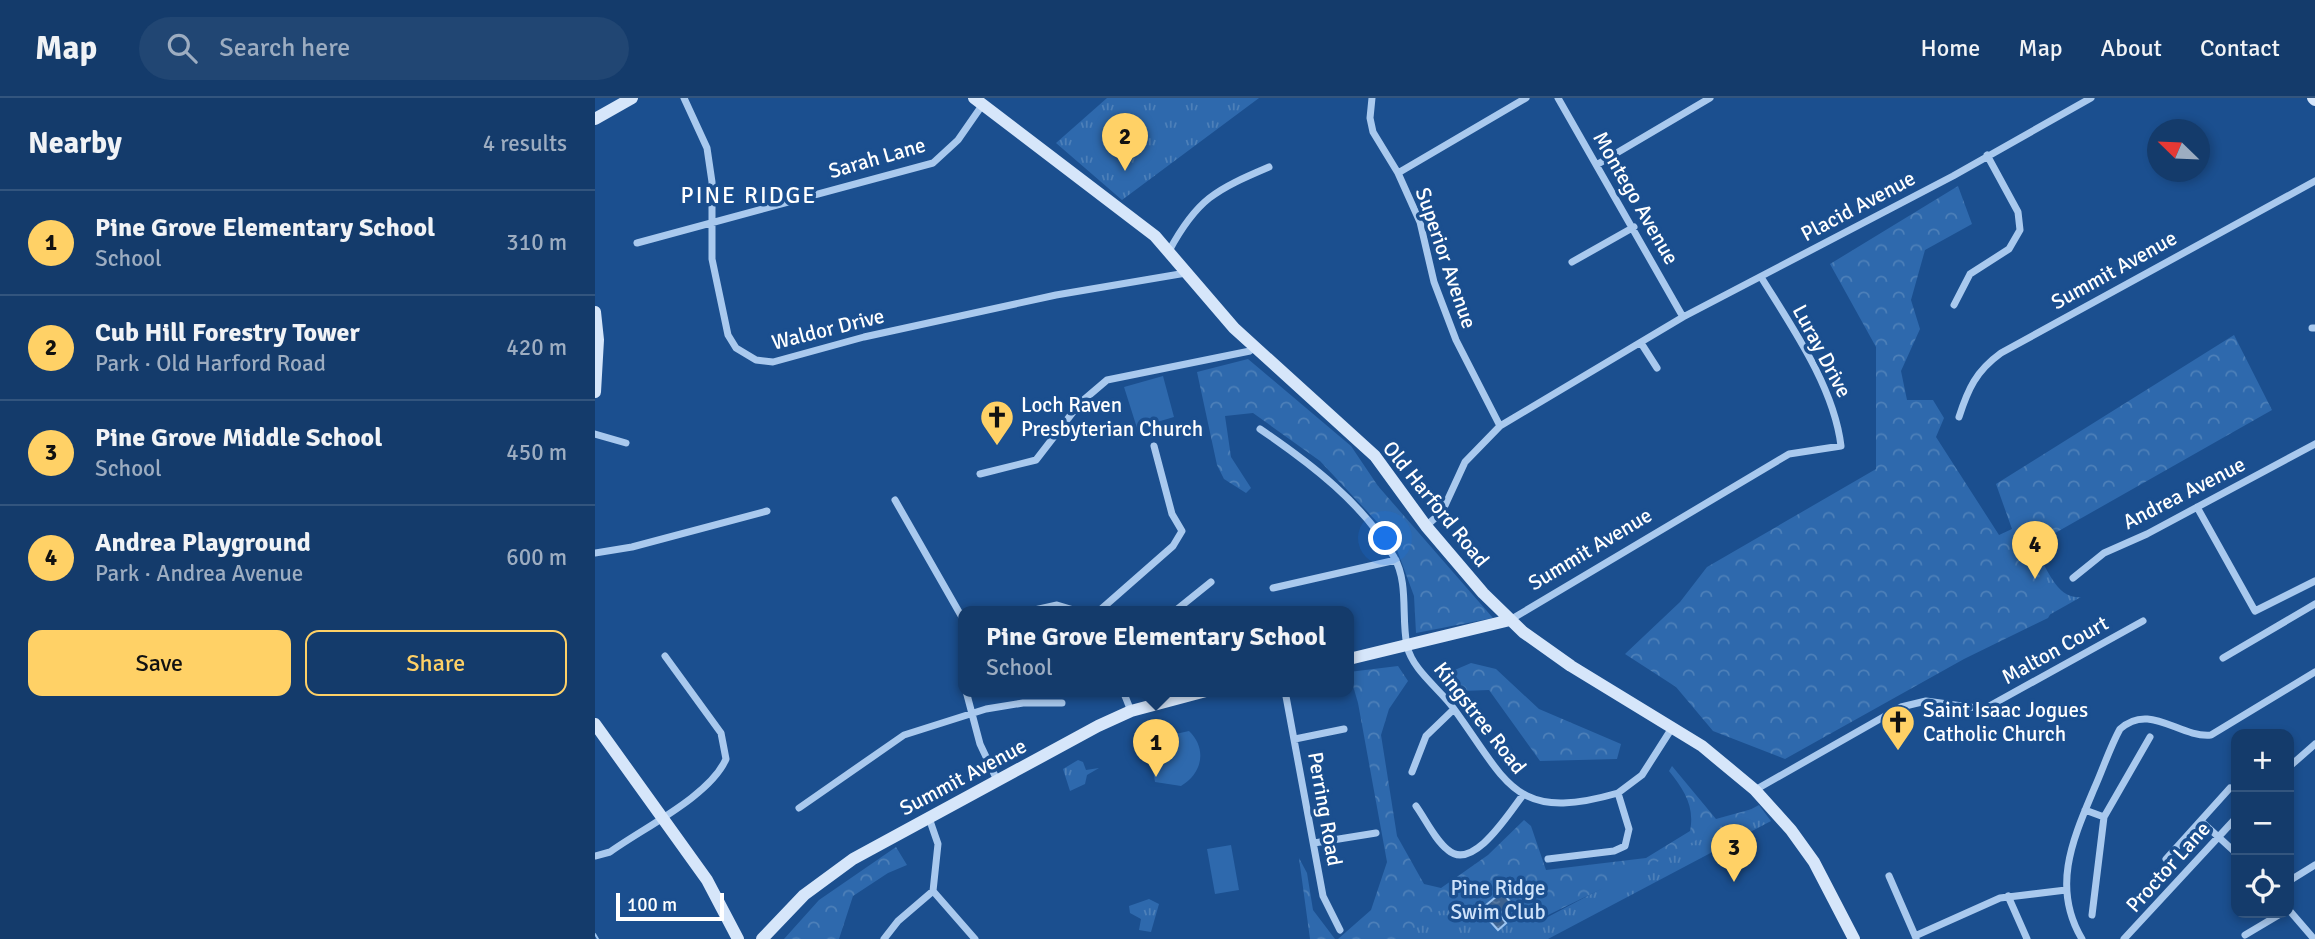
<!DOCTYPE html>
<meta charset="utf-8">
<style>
body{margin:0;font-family:Signika,sans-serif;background:#214673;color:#f1f3f6}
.controls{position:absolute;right:21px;bottom:21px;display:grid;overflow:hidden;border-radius:14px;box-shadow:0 4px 10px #0003}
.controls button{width:63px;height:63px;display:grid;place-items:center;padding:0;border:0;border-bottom:2px solid #33557e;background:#143b6b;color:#f1f3f6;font:35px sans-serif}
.compass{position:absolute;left:1552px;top:21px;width:63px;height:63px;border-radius:50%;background:#143b6b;box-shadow:0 4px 10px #0003;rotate:293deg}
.scale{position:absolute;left:21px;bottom:18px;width:108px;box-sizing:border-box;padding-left:7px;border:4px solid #fff;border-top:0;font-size:19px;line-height:24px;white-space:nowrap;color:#fff;-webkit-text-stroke:5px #1b4f8f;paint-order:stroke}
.you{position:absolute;left:791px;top:441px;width:24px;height:24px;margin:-18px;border:5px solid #fff;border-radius:50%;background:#1a73e8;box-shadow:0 0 0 10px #1a73e833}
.badge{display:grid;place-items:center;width:46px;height:46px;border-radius:50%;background:#ffd166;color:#111;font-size:23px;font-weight:700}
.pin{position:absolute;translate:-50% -58px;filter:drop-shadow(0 2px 4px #0008)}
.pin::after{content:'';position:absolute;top:37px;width:24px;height:21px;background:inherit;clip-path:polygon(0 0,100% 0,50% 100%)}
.popup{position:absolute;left:363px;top:508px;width:396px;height:91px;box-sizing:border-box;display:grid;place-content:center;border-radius:14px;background:#143b6b;filter:drop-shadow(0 2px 5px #0005);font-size:23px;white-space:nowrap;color:#9dadc1}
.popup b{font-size:26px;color:#f1f3f6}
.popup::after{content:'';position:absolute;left:50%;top:100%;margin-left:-14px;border:14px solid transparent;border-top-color:#143b6b}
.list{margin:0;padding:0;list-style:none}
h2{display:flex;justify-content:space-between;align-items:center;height:91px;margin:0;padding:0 28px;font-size:30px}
h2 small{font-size:23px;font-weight:400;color:#9dadc1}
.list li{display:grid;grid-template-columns:46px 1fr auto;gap:21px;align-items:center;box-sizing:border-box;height:105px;padding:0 28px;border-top:2px solid #33557e}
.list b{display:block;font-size:26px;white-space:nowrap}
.list p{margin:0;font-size:23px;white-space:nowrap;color:#9dadc1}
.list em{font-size:23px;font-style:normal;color:#9dadc1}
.actions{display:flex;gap:14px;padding:21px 28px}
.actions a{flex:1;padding:16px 0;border:2px solid #ffd166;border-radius:14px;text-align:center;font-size:24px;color:#ffd166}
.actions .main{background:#ffd166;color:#111}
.icon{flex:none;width:38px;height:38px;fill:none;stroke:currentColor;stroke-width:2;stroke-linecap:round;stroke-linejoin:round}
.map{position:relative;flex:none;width:1720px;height:841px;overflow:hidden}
header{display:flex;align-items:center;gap:42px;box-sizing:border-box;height:98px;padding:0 35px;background:#143b6b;border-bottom:2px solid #33557e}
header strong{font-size:33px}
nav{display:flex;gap:38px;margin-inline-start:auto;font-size:24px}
.search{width:490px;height:63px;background:#214673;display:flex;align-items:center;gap:18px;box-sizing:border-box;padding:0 24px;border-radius:38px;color:#9dadc1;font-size:26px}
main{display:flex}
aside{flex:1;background:#143b6b}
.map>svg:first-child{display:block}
.grass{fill:url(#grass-tufts)}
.forest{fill:url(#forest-crowns)}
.pitch{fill:#2e69ad}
.water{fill:url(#water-ripples);stroke:#9cc4f0;stroke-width:2}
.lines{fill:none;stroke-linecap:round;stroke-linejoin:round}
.stream{stroke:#9cc4f0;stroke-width:2}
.street{stroke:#a9c9ee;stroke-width:7}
.secondary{stroke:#d6e6fa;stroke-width:12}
.labels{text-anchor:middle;stroke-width:7;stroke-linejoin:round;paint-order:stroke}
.street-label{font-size:21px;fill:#fff;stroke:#1b4f8f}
.poi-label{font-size:21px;fill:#fff;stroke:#1b4f8f;text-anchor:start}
.park-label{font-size:21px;fill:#cfe3fa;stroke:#1b4f8f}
.neighbourhood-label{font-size:23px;letter-spacing:2px;fill:#fff;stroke:#1b4f8f}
</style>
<header>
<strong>Map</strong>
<div class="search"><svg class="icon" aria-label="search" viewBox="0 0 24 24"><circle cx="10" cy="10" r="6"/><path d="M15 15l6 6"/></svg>Search here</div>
<nav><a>Home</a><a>Map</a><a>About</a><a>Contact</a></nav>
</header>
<main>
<aside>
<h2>Nearby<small>4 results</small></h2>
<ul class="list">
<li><span class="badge">1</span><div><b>Pine Grove Elementary School</b><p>School</p></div><em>310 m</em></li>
<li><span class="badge">2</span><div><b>Cub Hill Forestry Tower</b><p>Park · Old Harford Road</p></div><em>420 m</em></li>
<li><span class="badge">3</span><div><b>Pine Grove Middle School</b><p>School</p></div><em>450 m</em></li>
<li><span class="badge">4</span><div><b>Andrea Playground</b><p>Park · Andrea Avenue</p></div><em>600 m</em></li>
</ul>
<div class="actions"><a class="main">Save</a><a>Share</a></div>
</aside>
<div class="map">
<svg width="1720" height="841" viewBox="0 0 1720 841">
<defs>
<pattern id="grass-tufts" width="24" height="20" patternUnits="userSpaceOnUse" patternTransform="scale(1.75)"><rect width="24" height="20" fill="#2e69ad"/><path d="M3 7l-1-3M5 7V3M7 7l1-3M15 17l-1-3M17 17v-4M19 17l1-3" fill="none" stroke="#4d80b9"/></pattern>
<pattern id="forest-crowns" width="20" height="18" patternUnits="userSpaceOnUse" patternTransform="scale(1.75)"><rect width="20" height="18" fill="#2e69ad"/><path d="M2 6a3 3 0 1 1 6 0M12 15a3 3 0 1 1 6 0" fill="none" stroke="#4d80b9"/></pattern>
<pattern id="water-ripples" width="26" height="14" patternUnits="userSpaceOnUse" patternTransform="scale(1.75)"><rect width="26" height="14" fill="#3c6290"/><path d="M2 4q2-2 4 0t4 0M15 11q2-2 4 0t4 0" fill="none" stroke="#597aa1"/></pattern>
</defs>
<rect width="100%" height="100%" fill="#1b4f8f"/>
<path class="grass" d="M512,0H664L527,102L461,45Z
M1441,452C1452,470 1462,502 1486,499L1447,521L1412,467Z
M483,662L488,664L491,672L504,670L492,677L490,686L475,693L468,671Z
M1164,707L1176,723L953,841H798L925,731L949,821Z
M554,801L564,806L556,834L544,832L546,821L535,815L534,808Z"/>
<path class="forest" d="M1363,88L1377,126L1330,152L1316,202L1325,231L1306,273L1312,302H1338L1349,320L1341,339L1404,437L1417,431L1401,386L1639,237L1677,312L1439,447L1445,480L1460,508L1453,520L1369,561L1190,661L1118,633L1081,589L1030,556L1085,504L1112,469L1281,371V249L1235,166Z
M653,261L756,348L783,388L898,520L821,535L819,498L798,441L725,363L658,315L630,318L636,359L656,390L651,395L629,381L622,367L602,274Z
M876,565L901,571L944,611L1026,646L1022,661L945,663L894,592L866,593L855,574Z
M803,568L813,583L794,611L786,637L802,738L829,786L846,790L893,757L929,722L936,728L951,772L1051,760L1095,733C1100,708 1089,692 1074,673L1077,668L1121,721L1157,711L1062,764L947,820L921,774L903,777L867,811L844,813L823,828L812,841H743L776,812L792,764L763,605L754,574Z
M301,749L312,767L293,775L258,798L244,841H189L224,802Z
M704,760L712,775L718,812L740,841H715Z"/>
<path class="pitch" d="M568,278L579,319L542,330L529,289Z
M594,633C612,650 608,675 586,688L560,684L554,648L558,641Z
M636,747L644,792L620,796L612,751Z"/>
<path class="water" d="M907,794L917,806L904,816L911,825L903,832L885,812Z"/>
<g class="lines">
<path class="stream" d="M0,836L3,841"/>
<path class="street" d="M89,0L112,50L117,84V161L133,237L141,250L161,262L178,264L269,239L461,197L591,175
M777,0L775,20L778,34L803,75L825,124L839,184L861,242L905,328
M963,0L1088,219
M1003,66L1115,0
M803,75L931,0
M42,145L338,65L363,42L388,6
M574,153C602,101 620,92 674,69
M977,164L1039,129
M1359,207L1375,176L1414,151L1425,132L1423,114L1392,57
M1717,230H1720
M1046,245L1062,270
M1364,319C1373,291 1381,273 1406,255L1720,83
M665,331C715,365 769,406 799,459C814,485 806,519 812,548C818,573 845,591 859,611C913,685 919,725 1023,695
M0,336L31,345
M385,376L441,362L485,305L512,282L655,253L658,249
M300,402L368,521
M1602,409L1660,513L1720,483
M831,428L847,414L870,364L905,328L1088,219L1358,78L1496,0
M0,455L37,449L172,413
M1478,480L1509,455L1552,436L1720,346
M678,490L801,462
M435,513L462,507L482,513
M504,513L578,448L587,433L577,416L559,348
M580,513L616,484
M915,522L1194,356L1246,348C1239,289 1197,229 1166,179
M1628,560L1720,506
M368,567V581
M371,593L385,646L402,682
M528,593L536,613
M690,593L728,798L745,832
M700,641L749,631
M1694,669L1720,646
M817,674L831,638L859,611
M1160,692L1306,609L1331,603L1389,611L1548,523
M821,708C831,722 840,742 853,752C878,774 914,715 928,697
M204,710L309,637L391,611L428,605H467
M1490,712L1509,719
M334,720L343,746L338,793
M1606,723L1641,755
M719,745L781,735
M0,758L15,754C48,730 115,698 131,661L126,635L70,558
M953,761L1019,753L1030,748L1034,731L1023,695L1047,677L1077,630
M1571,761L1635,690
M1294,778L1321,840
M1694,783L1720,767
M1413,798L1432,841
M1694,812L1719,841
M1497,817L1509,719L1555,639
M1650,837L1687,815
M1320,838L1405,800L1471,792
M289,841L303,823L338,793L380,841
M1487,841C1456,789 1478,741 1499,691C1508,671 1515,649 1525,631C1555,604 1584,640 1616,637L1720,574
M1529,841L1641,720"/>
<path class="secondary" d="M379,0L560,138L639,230L780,358L831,428L888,495L928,534L976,568L1107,648L1160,692L1196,732L1219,764L1259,841
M1718,0L1720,2
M0,21L37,0
M0,214L3,242L0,294
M754,561L915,522
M0,626L112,782L143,841
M167,841L209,797L258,761L503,628L536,613L611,593"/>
</g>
<defs>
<g id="church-pin" transform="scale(1.75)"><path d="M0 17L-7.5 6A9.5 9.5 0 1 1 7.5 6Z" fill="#ffd166" stroke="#1b4f8f"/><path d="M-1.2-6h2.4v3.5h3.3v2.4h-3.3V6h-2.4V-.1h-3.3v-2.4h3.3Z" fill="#111"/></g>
</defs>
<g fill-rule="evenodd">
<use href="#church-pin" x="402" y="319"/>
<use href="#church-pin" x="1303" y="624"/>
</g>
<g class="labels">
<g class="street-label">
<text transform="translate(282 60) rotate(-16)" y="7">Sarah Lane</text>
<text transform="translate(1041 100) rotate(60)" y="7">Montego Avenue</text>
<text transform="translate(1263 108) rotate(-28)" y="7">Placid Avenue</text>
<text transform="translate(851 160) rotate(71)" y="7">Superior Avenue</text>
<text transform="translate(1519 172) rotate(-29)" y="7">Summit Avenue</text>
<text transform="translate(233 231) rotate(-14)" y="7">Waldor Drive</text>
<text transform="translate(1227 253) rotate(62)" y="7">Luray Drive</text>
<text transform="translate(1589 395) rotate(-27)" y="7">Andrea Avenue</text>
<text transform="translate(841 406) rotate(51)" y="7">Old Harford Road</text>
<text transform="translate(995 451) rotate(-31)" y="7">Summit Avenue</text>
<text transform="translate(1460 552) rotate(-29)" y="7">Malton Court</text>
<text transform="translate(885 620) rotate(52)" y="7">Kingstree Road</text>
<text transform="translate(368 679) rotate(-28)" y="7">Summit Avenue</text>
<text transform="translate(730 711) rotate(80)" y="7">Perring Road</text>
<text transform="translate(1573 769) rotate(-48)" y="7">Proctor Lane</text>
</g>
<g class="poi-label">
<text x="426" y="314">Loch Raven<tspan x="426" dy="24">Presbyterian Church</tspan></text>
<text x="1328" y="619">Saint Isaac Jogues<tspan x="1328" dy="24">Catholic Church</tspan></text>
</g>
<g class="park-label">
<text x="903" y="797">Pine Ridge<tspan x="903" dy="24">Swim Club</tspan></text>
</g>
<g class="neighbourhood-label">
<text x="154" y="105">PINE RIDGE</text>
</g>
</g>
</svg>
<div class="controls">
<button>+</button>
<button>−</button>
<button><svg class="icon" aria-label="locate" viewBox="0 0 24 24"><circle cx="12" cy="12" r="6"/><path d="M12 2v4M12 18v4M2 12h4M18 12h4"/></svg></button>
</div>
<svg class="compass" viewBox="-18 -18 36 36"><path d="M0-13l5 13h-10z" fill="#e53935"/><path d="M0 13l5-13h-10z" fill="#9dadc1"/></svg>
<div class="scale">100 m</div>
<div class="you"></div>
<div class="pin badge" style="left:561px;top:679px">1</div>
<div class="popup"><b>Pine Grove Elementary School</b>School</div>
<div class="pin badge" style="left:530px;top:73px">2</div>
<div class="pin badge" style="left:1139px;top:784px">3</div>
<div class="pin badge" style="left:1440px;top:481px">4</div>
</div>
</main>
